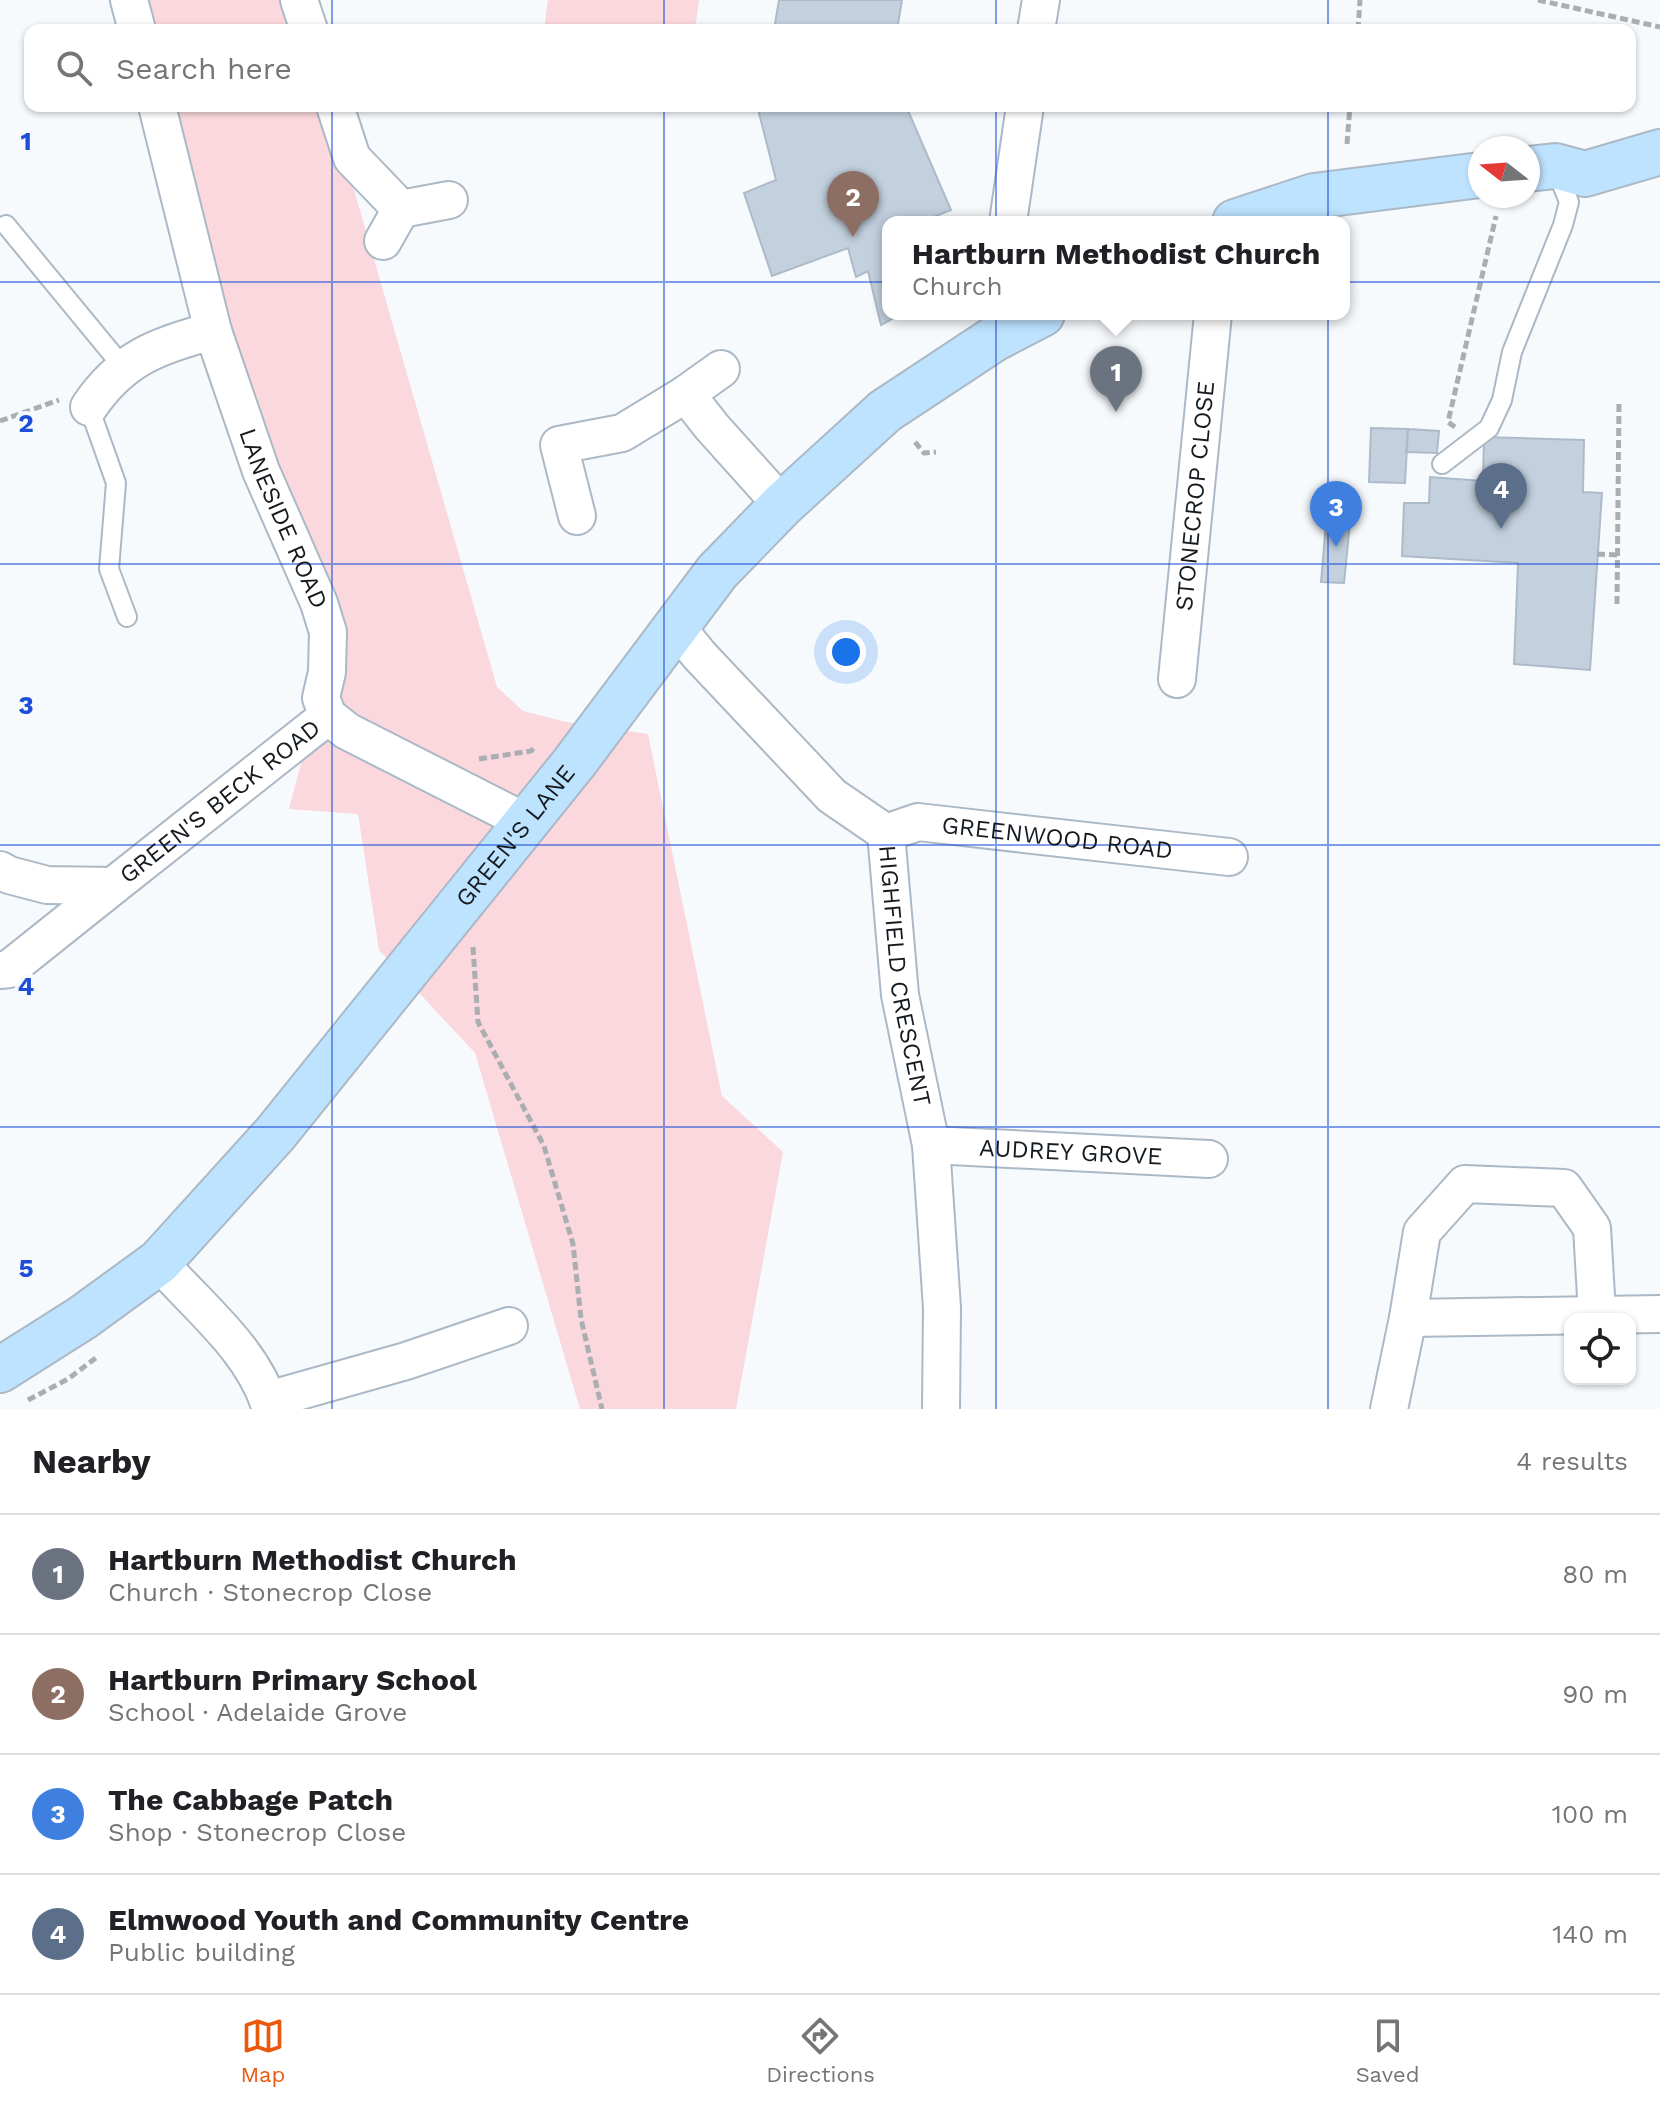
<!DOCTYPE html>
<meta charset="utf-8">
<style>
body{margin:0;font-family:"Work Sans",sans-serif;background:#f6f6f6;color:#202124}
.controls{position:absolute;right:24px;bottom:24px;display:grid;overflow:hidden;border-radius:16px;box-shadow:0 2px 6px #0004}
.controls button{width:72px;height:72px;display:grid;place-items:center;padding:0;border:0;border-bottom:2px solid #e0e0e0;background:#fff;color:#202124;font:40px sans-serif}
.compass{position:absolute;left:1468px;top:136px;width:72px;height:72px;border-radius:50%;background:#fff;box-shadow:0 2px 6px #0004;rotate:287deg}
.you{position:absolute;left:846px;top:652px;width:28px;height:28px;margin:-20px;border:6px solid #fff;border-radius:50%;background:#1a73e8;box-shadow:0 0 0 12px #1a73e833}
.badge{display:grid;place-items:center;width:52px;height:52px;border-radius:50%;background:#ea580c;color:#fff;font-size:26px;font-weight:700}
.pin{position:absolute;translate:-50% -66px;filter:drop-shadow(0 2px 4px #0008)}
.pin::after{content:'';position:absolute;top:42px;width:28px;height:24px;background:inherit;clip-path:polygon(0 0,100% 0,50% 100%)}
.popup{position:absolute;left:882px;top:216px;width:468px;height:104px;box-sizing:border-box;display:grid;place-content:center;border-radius:16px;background:#fff;filter:drop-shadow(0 2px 6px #0005);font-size:26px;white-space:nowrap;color:#757577}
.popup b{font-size:30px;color:#202124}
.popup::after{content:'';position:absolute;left:50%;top:100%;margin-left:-16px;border:16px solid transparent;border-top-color:#fff}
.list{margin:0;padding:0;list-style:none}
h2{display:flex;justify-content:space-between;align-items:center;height:104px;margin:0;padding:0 32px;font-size:34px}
h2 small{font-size:26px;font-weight:400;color:#757577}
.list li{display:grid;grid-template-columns:52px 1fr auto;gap:24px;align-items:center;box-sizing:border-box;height:120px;padding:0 32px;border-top:2px solid #e0e0e0}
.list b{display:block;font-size:30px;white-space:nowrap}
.list p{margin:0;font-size:26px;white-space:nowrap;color:#757577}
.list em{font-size:26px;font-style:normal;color:#757577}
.icon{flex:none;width:44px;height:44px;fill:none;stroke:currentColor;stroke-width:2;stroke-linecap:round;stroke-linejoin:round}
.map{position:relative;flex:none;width:1660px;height:1409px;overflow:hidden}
.search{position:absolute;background:#fff;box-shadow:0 2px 6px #0004;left:24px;right:24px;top:24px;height:88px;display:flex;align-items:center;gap:20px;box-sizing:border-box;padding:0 28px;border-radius:16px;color:#757577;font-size:30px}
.sheet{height:584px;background:#fff}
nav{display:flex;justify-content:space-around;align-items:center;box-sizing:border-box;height:112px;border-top:2px solid #e0e0e0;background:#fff;font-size:22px;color:#757577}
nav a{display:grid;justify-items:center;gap:4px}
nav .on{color:#ea580c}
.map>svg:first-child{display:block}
.green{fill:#fad8de}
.building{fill:#c3d1df;stroke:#adbac8;stroke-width:2}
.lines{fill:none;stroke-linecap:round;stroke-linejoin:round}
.lane-casing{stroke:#abb9c6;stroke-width:22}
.street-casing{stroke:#abb9c6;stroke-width:40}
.secondary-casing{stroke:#abb9c6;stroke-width:48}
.path{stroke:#aaadb1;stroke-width:5;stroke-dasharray:8 4;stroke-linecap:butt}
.lane{stroke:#fff;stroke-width:18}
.street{stroke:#fff;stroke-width:36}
.secondary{stroke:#bee3ff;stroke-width:44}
.grid{fill:none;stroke:#1d4ed8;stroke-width:2;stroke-opacity:0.55}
.labels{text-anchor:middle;stroke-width:8;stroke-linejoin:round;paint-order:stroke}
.street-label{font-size:24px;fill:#151a1f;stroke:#f7fafd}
.grid-label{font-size:26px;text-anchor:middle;font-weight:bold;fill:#1d4ed8;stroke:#f7fafd;stroke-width:8;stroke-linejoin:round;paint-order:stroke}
</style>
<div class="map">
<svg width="1660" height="1409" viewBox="0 0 1660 1409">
<rect width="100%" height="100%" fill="#f7fafd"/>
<path class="green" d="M132,0H300L308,30H139Z
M548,0H699L695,30H544Z
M159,106H330L497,687L523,711L566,722L648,734L722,1096L783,1152L736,1409H580L475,1053L379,950L358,814L289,809L327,664Z"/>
<path class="building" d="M779,0H902L897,30H774Z
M761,106H906L951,210L933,217L935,222H888V314H901L881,325L868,271L856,277L848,248L772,276L744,193L776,180L759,113Z
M1371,428L1408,429L1405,483L1369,482Z
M1408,429L1439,431L1437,453L1406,452Z
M1484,437L1584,440L1583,492L1602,493L1590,670L1514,664L1518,563L1402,556L1404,503H1429L1430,477L1483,481Z
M1327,511L1351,513L1344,583L1321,582Z"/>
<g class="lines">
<g class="lane-casing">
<path id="lane" d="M6,225L123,367
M89,407L116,483L109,569L127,617
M1442,464L1489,428L1502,400L1512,352L1563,225L1569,202L1556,169"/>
</g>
<g class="street-casing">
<g id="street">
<path d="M129,0L137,30"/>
<path d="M299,0L309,30"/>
<path d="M1036,30L1041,0"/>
<path id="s1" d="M157,106L213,331L261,471L319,603L328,632L327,672L321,698L328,716L347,731L526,822"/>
<path d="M335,106L352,158L401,209L449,200"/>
<path d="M1008,222L1025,106"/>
<path d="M383,241L401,209"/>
<path d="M686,394L721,369"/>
<path d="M89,407C121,359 158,345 213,331"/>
<path d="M577,516L559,445L622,433L686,394L712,427L782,505"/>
<path id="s2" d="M677,628L700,656L832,796L886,833L900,995L931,1145L942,1308L941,1409"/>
<path id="s3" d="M1177,679L1213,314"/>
<path id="s4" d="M886,833L918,822L1229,857"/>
<path id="s5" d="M0,870L9,875L47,885L113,886L328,716"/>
<path d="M0,970L9,969L113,886"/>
<path id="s6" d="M931,1145L1209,1159"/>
<path d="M159,1262C199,1308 253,1349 271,1409"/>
<path d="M1408,1318L1660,1314"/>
<path d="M268,1400L406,1361L509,1326"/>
<path d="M1389,1409L1408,1318L1422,1232L1465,1184L1564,1188L1592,1228L1597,1313"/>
</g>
</g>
<g class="secondary-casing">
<g id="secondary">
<path d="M1528,169L1555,166L1585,174L1660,152"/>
<path d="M1235,222L1314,196L1480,175"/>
<path id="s7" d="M0,1370L82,1318L159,1262L275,1134L574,763L717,572L782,505L885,411L994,339L1042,314"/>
</g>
</g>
<path class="path" d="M1538,0L1660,27
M1358,30L1360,0
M1347,144L1350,106
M0,421L59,400
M1455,427L1448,422L1496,216
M915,442L924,453L936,452
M1597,554L1617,555
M1617,604L1619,400
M479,759L531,751L535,747
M473,947L478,1022L544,1146L573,1244L581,1319L602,1409
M28,1400L68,1379L97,1357"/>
<use href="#lane" class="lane"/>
<use href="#street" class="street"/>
<use href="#secondary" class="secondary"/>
</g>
<path class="grid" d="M332,0V30M664,0V30M996,0V30M1328,0V30M332,106V1409M664,106V1409M996,106V1409M1328,106V1409M0,282H1660M0,564H1660M0,845H1660M0,1127H1660"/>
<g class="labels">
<g class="street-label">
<text dy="8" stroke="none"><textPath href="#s3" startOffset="184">STONECROP CLOSE</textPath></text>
<text dy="8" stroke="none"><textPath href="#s1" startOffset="432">LANESIDE ROAD</textPath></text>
<text dy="8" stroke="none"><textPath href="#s5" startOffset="252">GREEN'S BECK ROAD</textPath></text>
<text dy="8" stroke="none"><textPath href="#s7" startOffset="748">GREEN'S LANE</textPath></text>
<text dy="8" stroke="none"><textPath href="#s4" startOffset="174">GREENWOOD ROAD</textPath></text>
<text dy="8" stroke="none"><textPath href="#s2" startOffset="438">HIGHFIELD CRESCENT</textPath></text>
<text dy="8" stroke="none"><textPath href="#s6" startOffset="140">AUDREY GROVE</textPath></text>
</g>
</g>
<g class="grid-label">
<text x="26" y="150">1</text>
<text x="26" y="432">2</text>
<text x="26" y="714">3</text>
<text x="26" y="995">4</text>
<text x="26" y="1277">5</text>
</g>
</svg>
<div class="controls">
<button><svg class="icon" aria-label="locate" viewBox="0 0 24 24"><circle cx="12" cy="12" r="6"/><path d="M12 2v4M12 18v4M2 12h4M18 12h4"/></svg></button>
</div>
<svg class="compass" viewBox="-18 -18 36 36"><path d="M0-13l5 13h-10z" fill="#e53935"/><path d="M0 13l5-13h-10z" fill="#757577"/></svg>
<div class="you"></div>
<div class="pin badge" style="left:1116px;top:412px;background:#6b7280">1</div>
<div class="popup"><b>Hartburn Methodist Church</b>Church</div>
<div class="pin badge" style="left:853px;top:237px;background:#8d6e63">2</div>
<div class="pin badge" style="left:1336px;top:547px;background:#3f7fe0">3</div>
<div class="pin badge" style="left:1501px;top:529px;background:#5c6f8a">4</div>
<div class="search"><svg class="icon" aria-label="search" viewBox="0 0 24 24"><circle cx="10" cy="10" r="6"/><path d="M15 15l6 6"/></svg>Search here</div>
</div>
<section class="sheet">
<h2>Nearby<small>4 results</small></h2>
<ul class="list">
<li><span class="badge" style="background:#6b7280">1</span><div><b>Hartburn Methodist Church</b><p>Church · Stonecrop Close</p></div><em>80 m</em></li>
<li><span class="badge" style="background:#8d6e63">2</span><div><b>Hartburn Primary School</b><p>School · Adelaide Grove</p></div><em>90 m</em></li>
<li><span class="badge" style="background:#3f7fe0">3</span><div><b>The Cabbage Patch</b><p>Shop · Stonecrop Close</p></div><em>100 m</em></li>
<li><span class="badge" style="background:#5c6f8a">4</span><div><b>Elmwood Youth and Community Centre</b><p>Public building</p></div><em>140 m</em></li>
</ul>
</section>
<nav>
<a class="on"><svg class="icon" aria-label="map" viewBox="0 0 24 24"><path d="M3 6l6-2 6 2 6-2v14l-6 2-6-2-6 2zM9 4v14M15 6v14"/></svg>Map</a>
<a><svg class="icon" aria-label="directions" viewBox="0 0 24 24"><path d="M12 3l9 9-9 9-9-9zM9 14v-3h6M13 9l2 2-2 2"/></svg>Directions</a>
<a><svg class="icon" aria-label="saved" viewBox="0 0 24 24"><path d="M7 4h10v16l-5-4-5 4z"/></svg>Saved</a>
</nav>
